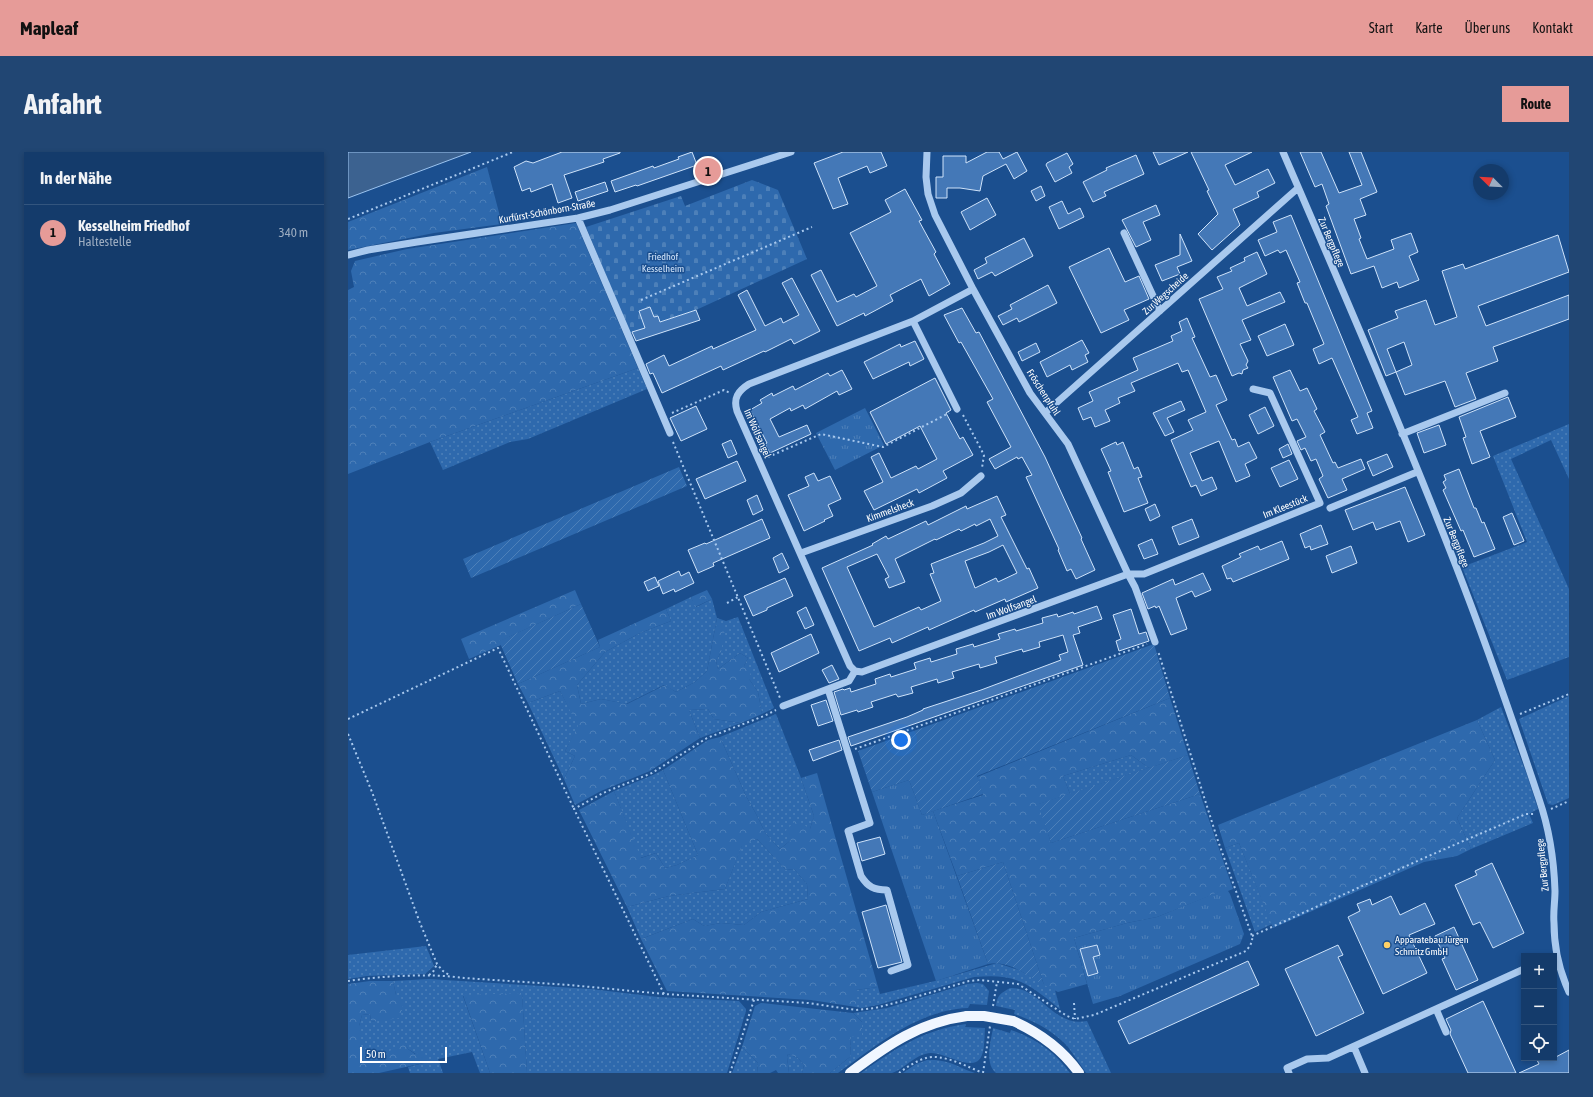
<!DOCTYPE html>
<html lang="de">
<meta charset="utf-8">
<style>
body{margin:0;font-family:"Asap Condensed",sans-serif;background:#214673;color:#f1f3f6}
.controls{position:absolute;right:12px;bottom:12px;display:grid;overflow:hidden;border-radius:0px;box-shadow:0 2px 6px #0003}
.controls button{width:36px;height:36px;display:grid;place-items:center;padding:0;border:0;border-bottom:1px solid #33557e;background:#143b6b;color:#f1f3f6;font:20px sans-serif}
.compass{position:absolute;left:1125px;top:12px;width:36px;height:36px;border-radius:50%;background:#143b6b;box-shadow:0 2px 6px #0003;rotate:294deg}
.scale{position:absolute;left:12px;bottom:10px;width:87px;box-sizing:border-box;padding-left:4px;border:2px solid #fff;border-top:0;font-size:11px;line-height:14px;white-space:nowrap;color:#fff;-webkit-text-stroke:3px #1b4f8f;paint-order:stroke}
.you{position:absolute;left:553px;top:588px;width:14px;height:14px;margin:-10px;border:3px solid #fff;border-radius:50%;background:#1a73e8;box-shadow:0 0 0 6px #1a73e833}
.badge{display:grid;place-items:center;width:26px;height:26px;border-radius:50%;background:#e69b98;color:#111;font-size:13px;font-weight:700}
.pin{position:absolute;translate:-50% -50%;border:2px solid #fff;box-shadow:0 1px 4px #0006}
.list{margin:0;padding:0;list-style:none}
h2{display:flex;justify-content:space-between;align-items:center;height:52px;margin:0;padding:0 16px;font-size:17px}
h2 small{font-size:13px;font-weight:400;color:#9dadc1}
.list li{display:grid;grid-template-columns:26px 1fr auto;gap:12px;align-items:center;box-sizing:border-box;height:56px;padding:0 16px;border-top:1px solid #33557e}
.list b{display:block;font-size:15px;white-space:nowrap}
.list p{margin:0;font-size:13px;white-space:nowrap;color:#9dadc1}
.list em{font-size:13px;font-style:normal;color:#9dadc1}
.icon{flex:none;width:22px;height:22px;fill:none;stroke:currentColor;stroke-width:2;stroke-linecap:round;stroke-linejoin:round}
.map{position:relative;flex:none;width:1221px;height:921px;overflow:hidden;border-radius:0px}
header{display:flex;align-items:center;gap:24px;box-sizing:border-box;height:56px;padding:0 20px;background:#e69b98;color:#111}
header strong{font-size:19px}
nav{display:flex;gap:22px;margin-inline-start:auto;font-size:14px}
.intro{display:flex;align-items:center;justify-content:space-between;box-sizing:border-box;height:96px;padding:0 24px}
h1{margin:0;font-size:28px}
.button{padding:10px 18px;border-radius:0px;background:#e69b98;color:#111;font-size:14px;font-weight:700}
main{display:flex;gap:24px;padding:0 24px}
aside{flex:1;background:#143b6b;border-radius:0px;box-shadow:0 2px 6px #0003}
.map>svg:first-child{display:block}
.grass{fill:url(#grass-dots)}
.forest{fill:url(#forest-crowns)}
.cemetery{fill:url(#cemetery-stones)}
.park{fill:url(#park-tufts)}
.garden{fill:url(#garden-furrows)}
.water{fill:#3c6290;stroke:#9cc4f0}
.building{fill:#4478b7;stroke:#cfe3fa;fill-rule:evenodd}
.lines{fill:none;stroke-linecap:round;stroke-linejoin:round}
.path{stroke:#a9c9ee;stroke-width:2;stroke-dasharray:2 3;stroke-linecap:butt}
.minor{stroke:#a9c9ee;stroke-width:7}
.major{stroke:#f0f6ff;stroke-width:10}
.major-bridge{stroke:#f0f6ff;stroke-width:10}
.poi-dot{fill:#ffd166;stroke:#1b4f8f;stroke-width:1.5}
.labels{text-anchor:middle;stroke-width:3;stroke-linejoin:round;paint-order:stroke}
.street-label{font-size:10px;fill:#fff;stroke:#1b4f8f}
.park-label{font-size:10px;fill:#cfe3fa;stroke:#1b4f8f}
.poi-label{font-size:10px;fill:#fff;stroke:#1b4f8f;text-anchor:start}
</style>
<header>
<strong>Mapleaf</strong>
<nav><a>Start</a><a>Karte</a><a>Über uns</a><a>Kontakt</a></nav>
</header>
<div class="intro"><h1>Anfahrt</h1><a class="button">Route</a></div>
<main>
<aside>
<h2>In der Nähe<small></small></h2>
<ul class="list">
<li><span class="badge">1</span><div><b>Kesselheim Friedhof</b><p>Haltestelle</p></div><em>340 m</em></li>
</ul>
</aside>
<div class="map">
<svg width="1221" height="921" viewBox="0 0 1221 921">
<defs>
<pattern id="grass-dots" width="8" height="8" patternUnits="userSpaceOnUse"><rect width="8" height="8" fill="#2e69ad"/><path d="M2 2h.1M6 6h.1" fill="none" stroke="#4d80b9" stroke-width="1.8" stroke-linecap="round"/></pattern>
<pattern id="forest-crowns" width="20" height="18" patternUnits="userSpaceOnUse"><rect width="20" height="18" fill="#2e69ad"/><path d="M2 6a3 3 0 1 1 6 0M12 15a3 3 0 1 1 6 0" fill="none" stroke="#4d80b9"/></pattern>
<pattern id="cemetery-stones" width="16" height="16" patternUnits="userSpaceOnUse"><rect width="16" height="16" fill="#2e69ad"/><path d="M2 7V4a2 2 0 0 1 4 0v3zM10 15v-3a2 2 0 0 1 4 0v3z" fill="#4d80b9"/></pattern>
<pattern id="park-tufts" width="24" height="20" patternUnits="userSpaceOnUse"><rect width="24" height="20" fill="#2e69ad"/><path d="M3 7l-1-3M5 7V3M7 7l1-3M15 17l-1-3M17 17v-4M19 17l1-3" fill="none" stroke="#4d80b9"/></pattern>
<pattern id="garden-furrows" width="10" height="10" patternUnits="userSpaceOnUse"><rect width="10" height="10" fill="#2e69ad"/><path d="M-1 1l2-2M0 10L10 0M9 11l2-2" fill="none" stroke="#4d80b9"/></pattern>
</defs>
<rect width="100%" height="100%" fill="#1b4f8f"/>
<path class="grass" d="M290,216L299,237L180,287L162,290L95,318L82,290Z
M1221,272V327L1203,288L1163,307L1221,437V505L1159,528L1114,415L1179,390L1145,304Z
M343,445L348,455L364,447L369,466L378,469L390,465L426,556L414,562L410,540L401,527L396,514L400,506L392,501L370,517L368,509L373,500L369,466L359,519L347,530L328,540L316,533L278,552L253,547L233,552L229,533L257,500L292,481L323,469L318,457Z
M212,539L231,574L217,599L227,604L216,627L180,551Z
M1221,544V646L1205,653L1200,652L1171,567Z
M1153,555L1179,623L1190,657L1181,662L1185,671L1123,697L1109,666L1147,608L1129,568Z
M360,557L366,567L393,571L352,586L341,558Z
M428,562L453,626L466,664L462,677L443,688L432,697L418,682L407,660L398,644L372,585Z
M783,603L801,616L722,642L715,624Z
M315,618L350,703L329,713L317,716L308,701L292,706L266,639L305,623Z
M409,687L438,718L446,717L459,732L460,747L413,760L396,773L373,771L356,774L345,767L293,787L279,755L321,744L377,737L394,693Z
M891,691L924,772L907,780L877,696Z
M78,794L86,814L77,822L19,824L0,827V803Z
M649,811L671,818L707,838L712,857C700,848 687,836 673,830C658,823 642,824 626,825L530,853L513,856L508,855V838L530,835L532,842L587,829Z
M81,827L243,837L310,845L391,849L398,857V859L379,921H179L174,842L115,844L142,921H132L124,900L90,907L95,921H62L60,915L80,910L60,897L57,891L39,907L11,894V874L14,863L22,862L23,870L32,868L48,843L45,829Z
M629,831L635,832L641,839L639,853L622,852L620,856C570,858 529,893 490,921H482L503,904L502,885L514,870L505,861L539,856L619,832Z
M662,836C692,835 706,876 739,869L763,921H738C732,912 726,903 720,895C707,880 685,868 666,862L667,858L648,854C649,843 653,841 662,836Z
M618,872L617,875L637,876C636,885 638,906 628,910C618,915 596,901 583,901C567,902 558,916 544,921C537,921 521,921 513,921C548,896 575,878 618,872Z
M645,876L662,881L663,878C687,886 707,900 722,921H648C636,911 643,889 645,876Z
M394,895L410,911L409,921H384Z
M440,902L450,906L456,913L454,921H441L439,905Z
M579,908C601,907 607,914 627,921H555L568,912Z"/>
<path class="forest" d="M139,15L154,72L86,81L0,98V70Z
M228,71L290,216L82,290L0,322V138L6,135L3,119L7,109L59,97Z
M227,438L233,452L152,489L153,493L121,507L113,487Z
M359,438L364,447L347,455L343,445Z
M318,457L323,469L292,481L257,500L229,533L233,552L253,547L279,552L317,533L328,540L347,530L359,519L369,466L377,476L373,500L368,509L370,517L392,501L400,506L396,514L404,516L401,527L410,540L414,562L393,571L366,567L360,557L341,558L352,586L302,619L253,639L227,653L216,627L227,604L217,599L230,574L212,539L180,551L170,532L252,495L250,488Z
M822,546L840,603L801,616L783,603L715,624L722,642L691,652L703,691L852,642L885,737L880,739H874L809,765L779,771L726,786L739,832L710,840L696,833L655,710L609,724L585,659L635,643L629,625Z
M1129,568L1147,608L1109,666L1123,697L1109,704L1076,710L925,776L891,691L877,696L870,673Z
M372,585L398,644L407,660L418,682L432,697L443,688L438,678L449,668L462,677L466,664L453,626L469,621L530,835L508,838V855L463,848L319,839L293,787L345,767L356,774L373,771L396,773L413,760L460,747L459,732L446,717L438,718L409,687L394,694L377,737L321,744L279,755L231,658L266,639L293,706L308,701L317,716L329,713L350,703L315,618L360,588Z
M22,829H45L48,843L56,849L52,866L23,870L22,862L14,863L11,874V894L31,900L39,907L43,897L57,890L60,897L67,902L76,899L80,910L31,921H0V832Z
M174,841L179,921H142L115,843Z
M413,851L505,861L514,870V883L502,885L503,904L482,921H454L456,913L450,906L440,902L439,905L441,921H430L428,918L422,921H409L410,911L394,895L407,854Z"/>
<path class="cemetery" d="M404,28L430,38L459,107L348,158L282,181L238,75L333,44L337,54Z"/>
<path class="park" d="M517,256L536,293L487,318L468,281Z
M561,628L574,663L585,659L640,812L588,829L524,640Z
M875,738L880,739L882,742L896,782L892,792L772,844L745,852L726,786L779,771L809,765Z"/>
<path class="garden" d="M331,315L339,334L123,426L115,407Z
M233,452L252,495L170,532L151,489Z
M806,492L822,546L629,624L635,642L574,663L561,628L524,640L510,599Z
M840,603L852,642L703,691L690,652Z
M655,710L696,833C679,823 660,808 640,812L609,724Z"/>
<path class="water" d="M0,0H123L0,46Z"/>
<path class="building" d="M214,0H272V1L255,7L256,10L216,23L224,46L210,51L204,32L183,40L182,36L174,39L166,15L178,9L185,11Z
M344,0L349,13L289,34L288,33L267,40L263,29L305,14L306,16L331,7L330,5Z
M495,0H533L539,14L522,21L519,14L490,26L500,52L485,57L466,11Z
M639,0H651L655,7L669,0L679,19L666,27L658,12L635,24L632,39L612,36H599V46H588V25H595V4H618V11Z
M805,0H840L811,13Z
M843,0H904L877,13L887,33L920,17L927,31L909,40L911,45L885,57L892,73L864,98L850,82L870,62L859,39L861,38Z
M952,0H973L991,41L1014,33L1001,0H1013L1029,40L1012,47L1018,63L1006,67L1013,86L1011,87L1019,107L1046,97L1043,88L1063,81L1070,100L1061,104L1071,128L1051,136L1049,130L1034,136L1026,114L1003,122L978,54L981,52L974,32L967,35Z
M719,1L725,12L721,15L724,21L707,30L698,13L699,11Z
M788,3L796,22L756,40L758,44L745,50L735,30L759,18L758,16Z
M257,30L260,39L230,49L227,40Z
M693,34L697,44L688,49L683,39Z
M557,37L574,68L571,69L588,100L586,102L602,132L581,144L573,127L542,143L545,149L517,164L516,161L489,174L463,123L473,118L489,150L506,142L508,145L529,134L502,81L543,60L537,48Z
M639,46L648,63L622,78L613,60Z
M714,49L720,62L732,56L736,65L711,77L701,55Z
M808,53L812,63L795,70L803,88L788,95L774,68Z
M943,63L1024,259L1019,261L1025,276L1009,282L1003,268L1010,265L984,206L971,212L965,197L976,192L959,151H957L949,131L952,130L938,98L932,101L930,98L917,104L910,88L929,80L925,70Z
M832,82L844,109L829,115L832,122L814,129L807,113L832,103Z
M1210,83L1221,120L1130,154L1138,174L1221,143V167L1145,195L1150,209L1118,221L1128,247L1107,255L1097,229L1057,243L1048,220L1038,224L1020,178L1050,166L1047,159L1078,148L1087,173L1109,165L1094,119L1115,112L1117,117ZM1056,190L1064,213L1048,220L1039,197Z
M676,86L685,104L647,124L644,120L630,127L626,118L639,111L637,106Z
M761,96L777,130L791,124L801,147L776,158L781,168L753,181L721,115Z
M909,100L919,122L891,136L899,154L932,140L937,150L894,168L903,188L892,192L900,209L898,213L900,216L895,218L894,222L891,221L884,224L851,147L875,137L869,125L884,119L882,116L897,109L896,106Z
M444,126L472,179L446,192L443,187L417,200L416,199L375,218L373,214L314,241L305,221L302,222L298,212L316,203L321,214L364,194L365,197L408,178L390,143L399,138L417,174L433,166L435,171L451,163L434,131Z
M700,133L709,151L671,170L669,166L655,173L650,164L664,157L662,153Z
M302,155L306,165L310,164L312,170L348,158L352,168L288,189L284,180L297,176L291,159Z
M614,156L628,181L631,180L697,305L734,386L733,387L747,418L728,427L723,417L719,419L710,398L711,397L678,325L684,323L674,305L670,307L669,305L647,317L641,307L663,295L639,250L645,247L613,190L611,191L596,163Z
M839,166L847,185L844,186L862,225L868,223L879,248L868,253L884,288L887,287L890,295L901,290L909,306L897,312L902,324L888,330L871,289L842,301L854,329L864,325L869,337L853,344L848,333L843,335L823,288L845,278L840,268L858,260L840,218L834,220L830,211L783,231L787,239L770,246L772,251L757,258L762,269L747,275L743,265L735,268L730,256L745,249L741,240L790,218L785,206L825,189L823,184L834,179L831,170Z
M937,172L946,193L919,204L910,184Z
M734,188L741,201L737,203L740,210L724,218L722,213L699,225L692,210Z
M567,189L576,207L562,214L561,210L525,227L516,210L552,192L553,195Z
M688,191L692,200L674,209L670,200Z
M494,218L504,237L491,243L489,239L457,257L455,253L443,259L442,256L422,267L431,285L459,273L463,282L422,301L417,292L419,291L402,258L414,251L412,248L424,241L425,244L445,234L447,238L480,221L482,224Z
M942,218L952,239L959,236L969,257L966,259L977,280L972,283L985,311L987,310L990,316L1013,307L1017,317L994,327L999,338L980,346L971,327L975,324L968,307L963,309L957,296L953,298L949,289L958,285L949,267L944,269L925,225Z
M587,226L603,258L598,261L612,287L615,285L625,303L595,319L599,326L571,341L569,337L526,358L516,339L535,330L523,305L531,301L543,326L568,314L570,317L589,307L572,274L538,292L522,260Z
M1160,245L1168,265L1132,279L1142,305L1124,312L1115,286L1118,285L1111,265Z
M833,249L837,258L819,266L826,280L817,284L805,261Z
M348,254L359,277L333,289L322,266Z
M917,255L926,274L910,282L901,263Z
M1091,273L1098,293L1076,301L1069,281Z
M383,288L389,302L380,306L374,292Z
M768,290L769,293L775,290L786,317L790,315L794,325L790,326L800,351L776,360L760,320L763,319L753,297Z
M940,292L944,302L935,306L931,297Z
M1039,302L1045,315L1025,324L1019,310Z
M941,308L950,327L932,335L923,316Z
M389,309L398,329L357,347L348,327Z
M1111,317L1126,356H1128L1134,371L1136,370L1147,397L1126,405L1115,378L1113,379L1095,338L1098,336L1095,330L1098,328L1096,323Z
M466,321L470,329L482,324L493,347L480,353L485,364L476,368L477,369L456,379L440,343L461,334L457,325Z
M1057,335L1077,383L1060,390L1052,369L1028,378L1025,370L1005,378L997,358Z
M409,343L415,358L405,363L399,348Z
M649,344L658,363L653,365L679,417L681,416L690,436L658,450L657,447L627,460L626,458L581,478L580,475L544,491L542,486L511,499L474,416L525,393L524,392L538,384L540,387L578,369L580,373L618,354L619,357ZM642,367L650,384L636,391L583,412L586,421L582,422L593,449L573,458L571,455L526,475L499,415L529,402L541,425L537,427L541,436L557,430L547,407L587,387L588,388L611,377L613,379L627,372L628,374ZM655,393L669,421L650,430L648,426L627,436L617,409L641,400Z
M807,352L812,364L802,369L797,357Z
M1164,361L1176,389L1166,393L1155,365Z
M414,367L422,386L365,411L366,414L350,421L340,398L357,391L358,392Z
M844,367L851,385L831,393L824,375Z
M973,373L980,392L963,398L962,394L957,396L952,382Z
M804,387L810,402L796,407L790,393Z
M934,389L941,407L885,430L883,426L879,427L874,414L893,405L891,402L910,394L912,398Z
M1003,394L1009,411L984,421L978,404Z
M434,401L441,416L431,421L425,406Z
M331,419L333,424L341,420L346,431L327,440L326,437L315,442L310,429Z
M855,421L863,438L847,445L844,439L828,446L839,477L823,483L811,454L808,456L807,454L800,457L794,441L825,427L827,433Z
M307,425L311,434L300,439L296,430Z
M437,426L445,444L419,456V458L405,464L396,444Z
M749,454L754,467L730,475L732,481L725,483L735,513L503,594L500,585L559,565L575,558V557L633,538L713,508L711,503L720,500L715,483L691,490L692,495L675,500L674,497L647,505L649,511L632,516L631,512L604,520L606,526L590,531L589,527L563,535L565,541L550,545L548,542L523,550L525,555L510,560L509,558L493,563L486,540L495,537L496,538L502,536L503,540L528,532L527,527L542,522L543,525L568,517L566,511L582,506L583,510L609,502L608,497L625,492L626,495L652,487L650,482L667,477L668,479L695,471L694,466L709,462L710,465L725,460L726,462Z
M458,455L466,473L457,477L449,460Z
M783,457L791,482L798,480L801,489L771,499L768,489L773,487L765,463Z
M463,482L471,501L431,520L423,501Z
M484,513L491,527L481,531L474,518Z
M478,548L485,569L470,574L463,553Z
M491,588L494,598L465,609L461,598Z
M532,685L537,702L514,709L509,691Z
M1144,711L1176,781L1145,796L1132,770L1125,773L1107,733L1129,723L1127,719Z
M1043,744L1052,763L1077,751L1087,772L1061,783L1079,821L1035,842L1000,765L1012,759L1009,752L1022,747L1024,753Z
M538,753L554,810L530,816L514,760Z
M1106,775L1130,828L1108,838L1094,807L1097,806L1087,784Z
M749,793L752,803L745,805L750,821L740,824L732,797Z
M990,793L995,803L990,805L1016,861L968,884L937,817Z
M900,809L911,833L781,892L770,869Z
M1135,849L1168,921H1120L1102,882L1103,878L1098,867Z
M1221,898V921H1171L1191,912L1188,906H1206Z"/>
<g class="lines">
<path class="path" d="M0,67L165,0
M293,148L464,75
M324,261L376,238L382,241
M615,263L636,303L634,316
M325,290L432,546
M420,305L473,282L535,295L601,261
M379,451L390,445
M1172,562L1221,542
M0,567L150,496L226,657
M0,582L24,640L72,771L89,812L95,819L101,823
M507,597L799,492
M1203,657L1221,649
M904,784L1076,706L1178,662H1187
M81,823L85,820L89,812
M0,829C34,824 82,821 116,826L222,833L316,842L460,851L508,858L527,856L554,849L621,829L632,828L670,832L719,864L727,867L746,863L898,799C902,794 905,790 904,784L869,686L810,499
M316,842L226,657L255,641L304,621L359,586L416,564L428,558
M726,851L727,867
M645,854L649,830
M382,921L406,848
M551,921C559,915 568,909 578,906C594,901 620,915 635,921
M635,921L642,874"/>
<path class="minor" d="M579,0L578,25L580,42L587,63L625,137L682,241L720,292L780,422L787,435L807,490
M935,0C994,137 1054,275 1108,414C1138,491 1165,569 1191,647C1201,676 1206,708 1207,739C1207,750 1205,760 1206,771C1206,795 1211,818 1221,840
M230,66L322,281
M776,81L812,159
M0,103L20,98L69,90L230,66L262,58L443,0
M625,137L565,169L401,232C390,239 385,246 389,259L502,514L507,519L514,520L780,422H796L972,351L922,241L905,237
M565,169L609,257
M697,261L950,36
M1054,282L1157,241
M982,356L1069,320
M453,401L584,354L613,341L633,324
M480,537L522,671L500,679L513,724C520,735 526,738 539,738L560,813L543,819
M435,554L501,529L507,519
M1088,857L1098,880
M1006,895L1017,921
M941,921L939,916L959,907L980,906L1176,817"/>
<path class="major" d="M665,869C692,881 714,897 731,921
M502,921C539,893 572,870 619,864"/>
<path class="major-bridge" d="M619,864H636L665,869"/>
</g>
<circle class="poi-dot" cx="1039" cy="793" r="4"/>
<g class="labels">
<g class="street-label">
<text transform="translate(199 59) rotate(-10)" y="4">Kurfürst-Schönborn-Straße</text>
<text transform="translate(984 90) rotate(67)" y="4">Zur Bergpflege</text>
<text transform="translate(817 141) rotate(-42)" y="4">Zur Wegscheide</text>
<text transform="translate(696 240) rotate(57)" y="4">Fröschenpfuhl</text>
<text transform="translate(410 281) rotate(66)" y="4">Im Wolfsangel</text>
<text transform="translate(937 354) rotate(-22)" y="4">Im Kleestück</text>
<text transform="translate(542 358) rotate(-20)" y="4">Kimmelsheck</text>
<text transform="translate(1109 390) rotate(68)" y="4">Zur Bergpflege</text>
<text transform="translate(663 455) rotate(-20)" y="4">Im Wolfsangel</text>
<text transform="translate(1194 713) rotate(-96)" y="4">Zur Bergpflege</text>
</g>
<g class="park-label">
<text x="315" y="108">Friedhof<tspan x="315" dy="12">Kesselheim</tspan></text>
</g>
<g class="poi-label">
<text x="1047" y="791">Apparatebau Jürgen<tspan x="1047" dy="12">Schmitz GmbH</tspan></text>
</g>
</g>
</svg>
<div class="controls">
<button>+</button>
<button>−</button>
<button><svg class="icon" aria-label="locate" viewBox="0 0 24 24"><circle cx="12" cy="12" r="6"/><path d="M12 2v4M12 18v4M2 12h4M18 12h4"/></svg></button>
</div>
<svg class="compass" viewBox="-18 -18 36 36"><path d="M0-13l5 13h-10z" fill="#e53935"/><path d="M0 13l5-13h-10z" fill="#9dadc1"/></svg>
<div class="scale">50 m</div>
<div class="you"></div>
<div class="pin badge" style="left:360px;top:19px">1</div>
</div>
</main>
